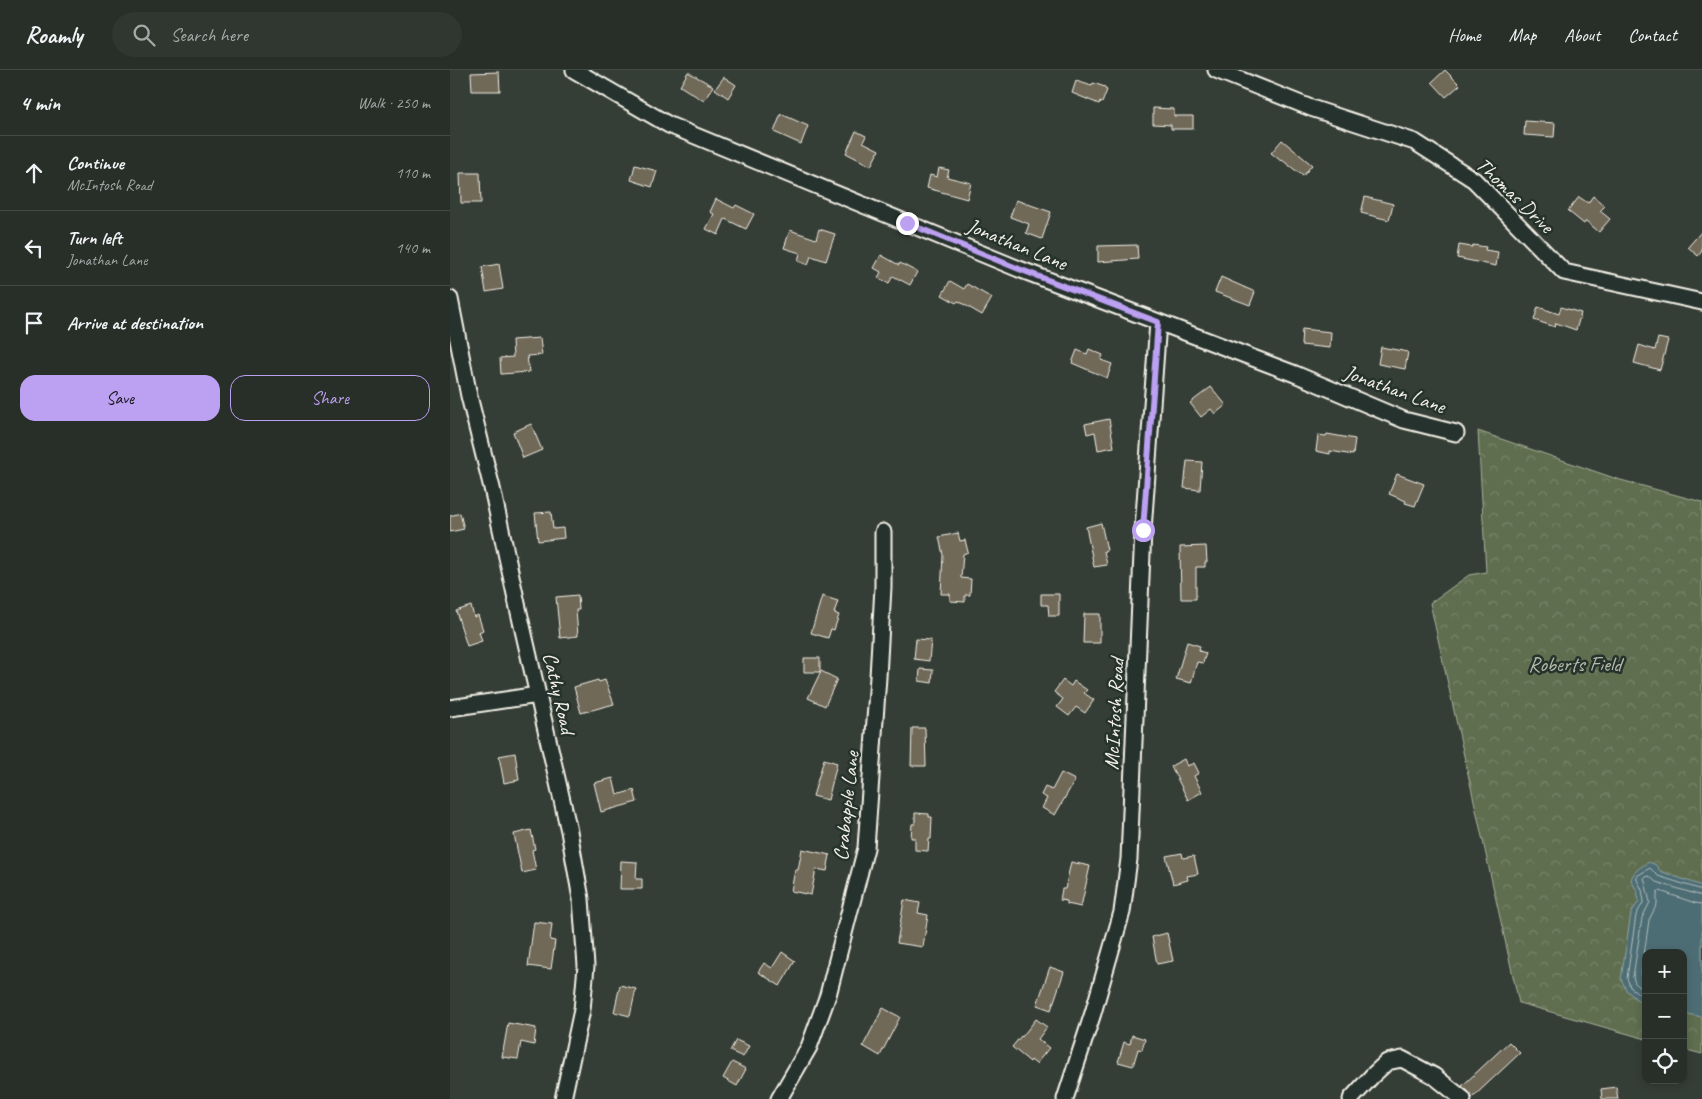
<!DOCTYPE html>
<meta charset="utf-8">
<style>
body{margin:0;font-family:Caveat,sans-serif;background:#303630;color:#f1f3f6}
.controls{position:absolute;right:15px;bottom:15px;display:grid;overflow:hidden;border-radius:10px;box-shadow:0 2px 8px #0003}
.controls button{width:45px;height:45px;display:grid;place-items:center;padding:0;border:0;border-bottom:1px solid #444a45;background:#282e28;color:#f1f3f6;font:25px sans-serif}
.stop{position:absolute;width:15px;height:15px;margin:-11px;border:4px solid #bca0f2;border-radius:50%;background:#fff}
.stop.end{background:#bca0f2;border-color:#fff;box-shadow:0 1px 5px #0008}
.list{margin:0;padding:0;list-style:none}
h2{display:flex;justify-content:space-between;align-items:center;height:65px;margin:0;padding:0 20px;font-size:21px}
h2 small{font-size:16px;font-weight:400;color:#a5a8a8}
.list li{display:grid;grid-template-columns:32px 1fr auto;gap:15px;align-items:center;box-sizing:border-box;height:75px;padding:0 20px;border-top:1px solid #444a45}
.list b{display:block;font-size:19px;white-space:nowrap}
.list p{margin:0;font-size:16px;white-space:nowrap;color:#a5a8a8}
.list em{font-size:16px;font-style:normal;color:#a5a8a8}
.actions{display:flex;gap:10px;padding:15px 20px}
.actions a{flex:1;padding:11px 0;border:1px solid #bca0f2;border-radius:15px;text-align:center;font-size:18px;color:#bca0f2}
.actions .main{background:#bca0f2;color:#111}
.icon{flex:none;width:28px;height:28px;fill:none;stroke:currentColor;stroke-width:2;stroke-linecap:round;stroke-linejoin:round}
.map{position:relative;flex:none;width:1252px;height:1029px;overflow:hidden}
header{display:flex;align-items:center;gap:30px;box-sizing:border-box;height:70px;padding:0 25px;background:#282e28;border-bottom:1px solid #444a45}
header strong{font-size:24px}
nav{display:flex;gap:28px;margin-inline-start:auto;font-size:18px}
.search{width:350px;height:45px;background:#303630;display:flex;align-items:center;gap:12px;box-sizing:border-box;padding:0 18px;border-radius:28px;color:#a5a8a8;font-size:19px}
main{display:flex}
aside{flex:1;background:#282e28}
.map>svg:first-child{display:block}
.park{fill:url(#park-crowns);stroke:#aab09c}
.water{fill:#4d6d74;stroke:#90a2a2}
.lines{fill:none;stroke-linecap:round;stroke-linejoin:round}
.shore{stroke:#b1bcba;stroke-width:1}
.building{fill:#716959;stroke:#f4f1e8}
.minor-casing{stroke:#f4f1e8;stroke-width:19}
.minor{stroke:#26332d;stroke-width:15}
.route{stroke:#bca0f2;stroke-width:6}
.labels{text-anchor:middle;stroke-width:5;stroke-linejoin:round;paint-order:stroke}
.street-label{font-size:21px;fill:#f4f1e8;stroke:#26332d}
.park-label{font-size:21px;fill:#b8bdab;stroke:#26332d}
</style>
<header>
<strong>Roamly</strong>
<div class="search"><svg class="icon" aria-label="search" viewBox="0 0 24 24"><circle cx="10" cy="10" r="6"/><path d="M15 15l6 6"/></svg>Search here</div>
<nav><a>Home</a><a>Map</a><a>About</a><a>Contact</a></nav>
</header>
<main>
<aside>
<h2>4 min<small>Walk · 250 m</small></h2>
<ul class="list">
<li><svg class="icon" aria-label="ahead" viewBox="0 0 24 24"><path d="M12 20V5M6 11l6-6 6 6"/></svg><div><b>Continue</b><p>McIntosh Road</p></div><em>110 m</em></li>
<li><svg class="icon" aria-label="left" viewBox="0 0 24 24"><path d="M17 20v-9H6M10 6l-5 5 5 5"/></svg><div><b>Turn left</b><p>Jonathan Lane</p></div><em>140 m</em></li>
<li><svg class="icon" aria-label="arrive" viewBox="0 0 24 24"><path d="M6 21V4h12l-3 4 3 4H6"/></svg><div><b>Arrive at destination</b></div></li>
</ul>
<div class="actions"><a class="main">Save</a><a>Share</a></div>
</aside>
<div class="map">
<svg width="1252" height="1029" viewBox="0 0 1252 1029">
<defs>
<pattern id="park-crowns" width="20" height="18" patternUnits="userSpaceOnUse" patternTransform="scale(1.25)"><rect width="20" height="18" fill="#5f6e50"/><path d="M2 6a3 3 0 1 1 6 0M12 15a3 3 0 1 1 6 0" fill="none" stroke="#778369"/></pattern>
</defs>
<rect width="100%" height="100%" fill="#353e36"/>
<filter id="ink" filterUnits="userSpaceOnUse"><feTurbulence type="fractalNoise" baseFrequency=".02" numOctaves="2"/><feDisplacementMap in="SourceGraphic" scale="10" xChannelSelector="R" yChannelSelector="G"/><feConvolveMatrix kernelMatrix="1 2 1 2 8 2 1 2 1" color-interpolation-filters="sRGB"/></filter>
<g filter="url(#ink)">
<path class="park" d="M1028,361L1167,409L1252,432V984L1233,979V883H1196V969L1069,933L980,533L1019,505L1036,502Z"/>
<path class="water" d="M1199,792L1206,795L1210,801L1252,816V947L1233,943V883H1196V934L1191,933L1176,920L1171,909L1181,843L1189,831L1187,821L1181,810C1184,800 1191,797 1199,792Z"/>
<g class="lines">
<path class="shore" d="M1196,912L1191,906L1199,850L1207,834V822L1210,821L1245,833L1252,834
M1196,922L1185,913L1183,907L1192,848L1200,832L1194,808L1199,806L1206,812L1252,826
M1196,929L1180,917L1177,908L1186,845L1194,831L1192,820L1187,810V806L1200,798L1208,806L1252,820"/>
</g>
<path class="building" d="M995,0L1010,15L996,27L982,12Z
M49,2L50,21H22L21,3Z
M238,2L263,16L254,31L230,16Z
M274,7L286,15L278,28L265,19Z
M626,11L642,16L643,13L655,17V19L657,20L652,33L650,32L649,34L622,23Z
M703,38L724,39V46H743V59H721V55L703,54Z
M331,44L358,56L351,74L324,62Z
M1075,51L1105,53L1104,67L1074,65Z
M406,61L416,66L413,72L429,80L421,96L396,83Z
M832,70L862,95L853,106L832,90L831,91L821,83Z
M185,95L207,101L202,117L181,110Z
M489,98L499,100L497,107L521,113L517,129L477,118L480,105L487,107Z
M10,103H30L31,133H11Z
M1143,126L1155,136L1150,141L1160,149L1149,162L1136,151L1134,154L1118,141L1129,127L1138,133Z
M915,127L943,134L939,150L911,143Z
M266,129L284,138L286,135L304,144L296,159L275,149L268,165L256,159L264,144L260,142Z
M566,130L601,142L592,169L576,163L579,154L560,147Z
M369,159L385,164L376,191L361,186L358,195L348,191L350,183L334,178L340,160L366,169Z
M1252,161V181L1248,186L1238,177Z
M687,175L688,189L648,192V176Z
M1009,175L1022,177L1023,175L1036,177L1035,180L1048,182L1046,196L1007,188Z
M431,185L449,195L450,193L467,202L460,215L443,206L439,213L428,208L431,202L424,198Z
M49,194L53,219L36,222L32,197Z
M771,207L805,222L800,235L765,222Z
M500,211L514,219L517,214L542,228L532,245L508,231L506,233L492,225Z
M1088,237L1109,244L1111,237L1131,243L1126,260L1106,253L1105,257L1084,250Z
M852,259L881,262L880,278L851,275Z
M90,268L92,285L77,286L79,302L51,304L50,288L63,287L62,270Z
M1208,268L1218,270L1210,300L1184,293L1189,275L1205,280Z
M931,277L958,282L955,299L928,294Z
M639,279L653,285L651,290L662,294L657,308L622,293L627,280L637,284Z
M761,317L776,335L765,344L761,339L751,347L740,333Z
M659,349L664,377L648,380L645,362L637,364L635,354Z
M81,354L92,380L73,388L63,362Z
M877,364L905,369L903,385L880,381V384L866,381L868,365L876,366Z
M737,391L752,392L750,420L734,418Z
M947,404L974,414L965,436L955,433L956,431L939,424Z
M101,442L103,459L113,458L114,468L88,471L85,443Z
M10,443L14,459L0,462V446Z
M651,453L657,480L654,481L657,495L644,497L636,457Z
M508,463L510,471L515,470L518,482L513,484L511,508L521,509L520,525H515V532L500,531V524H491L493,485L489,467Z
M756,476L757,492H755V497H746V529H731L730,477Z
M591,524H609V546H599L598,535H591Z
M128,525L129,540H126L128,566L110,568L106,527Z
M372,526L388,531L384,543L389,545L384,560L381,559L378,568L361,563Z
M21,536L24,547L28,545L33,560L29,562L32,571L17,576L6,541Z
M634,544H650V573H633Z
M466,569L481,570L479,591L464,589Z
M737,572L750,576L749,581L756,583L753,593L747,592L741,613L726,609Z
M354,588H370V602H354Z
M470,599L483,600L482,613L469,611Z
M371,601L387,609L375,636L358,628Z
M148,610L149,612L155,610L164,634L131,643L124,617Z
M613,610L621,616L624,611L637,620L634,623L644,630L635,643L626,637L619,646L607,637L613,629L604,622Z
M462,658H475L476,696H461Z
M65,683L69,710L54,713L49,686Z
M374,689L387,693L378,730L363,726Z
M734,689L737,696L744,693L749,703L744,706L752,722L738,730L721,696Z
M611,703L625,710L605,745L592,738L597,728L591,725L595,717L602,720Z
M163,708L167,725L184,720L187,732L151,742L144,713Z
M465,743L479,744V747H482L481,769H479L478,781L465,780V768H461L462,754H465Z
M81,760L85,779L82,780L86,800L72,803L64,764Z
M352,779L380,785L377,801L366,799L361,825L341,821L345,800H348Z
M732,783L733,788L744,786L748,804L737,806L738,810L723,814L716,786Z
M171,791L187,792L186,809H192V819H170Z
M621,792L640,796L631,837L617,834V831L610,830L612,819H615Z
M454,830L470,833L468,843L478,845L473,877L447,873Z
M84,852L102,854L100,870L105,871L101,899L78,896Z
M717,863L723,891L707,894L702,867Z
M332,882L345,891L330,916L308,902L314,893L322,898Z
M600,897L614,902L601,940L587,935Z
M170,915L186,919L180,946L164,942Z
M433,938L450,947L430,986L413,976Z
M586,949L597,957L588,969L599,978L586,994L581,990L580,992L562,977L571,966L572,967Z
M58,953L86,958L84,975L71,972L68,989L52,987Z
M682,965L695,969L692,980L688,979L683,996L668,992L674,972L680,974Z
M286,970L299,976L293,987L280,981Z
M1059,972L1070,983L1022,1028L1019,1022L1012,1016Z
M282,992L296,999L287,1016L273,1008Z
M1166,1017L1168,1029H1152L1151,1019Z"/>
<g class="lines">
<g class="minor-casing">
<path id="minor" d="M124,0L219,55L569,199L845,304L954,350L1006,363
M766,0L861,38L965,72L1024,110L1114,202L1252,232
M0,229L19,326L42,418L68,538L119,761L131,829L136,896L132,940L113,1029
M0,638L88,625
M329,1029L359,977L378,925L416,778L428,607L433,517V462
M615,1029L643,943L672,842L679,789L693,460L708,252
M901,1029L922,1006L937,992L952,989L984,1006L1013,1029"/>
</g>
<use href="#minor" class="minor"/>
</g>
</g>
<g class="lines" filter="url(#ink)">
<path class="route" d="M457,153L569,199L708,252L693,460"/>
</g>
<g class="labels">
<g class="street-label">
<text transform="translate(1065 125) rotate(44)" y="7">Thomas Drive</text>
<text transform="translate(567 174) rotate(22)" y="7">Jonathan Lane</text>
<text transform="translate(945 319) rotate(20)" y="7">Jonathan Lane</text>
<text transform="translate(109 623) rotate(77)" y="7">Cathy Road</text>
<text transform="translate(664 644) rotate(-87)" y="7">McIntosh Road</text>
<text transform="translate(396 736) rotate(-84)" y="7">Crabapple Lane</text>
</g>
<g class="park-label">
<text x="1125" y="601">Roberts Field</text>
</g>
</g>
</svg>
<div class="controls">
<button>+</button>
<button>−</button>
<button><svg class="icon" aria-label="locate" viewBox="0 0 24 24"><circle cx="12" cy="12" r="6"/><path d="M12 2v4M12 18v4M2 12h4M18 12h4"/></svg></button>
</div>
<div class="stop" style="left:693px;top:460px"></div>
<div class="stop end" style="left:457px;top:153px"></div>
</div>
</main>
